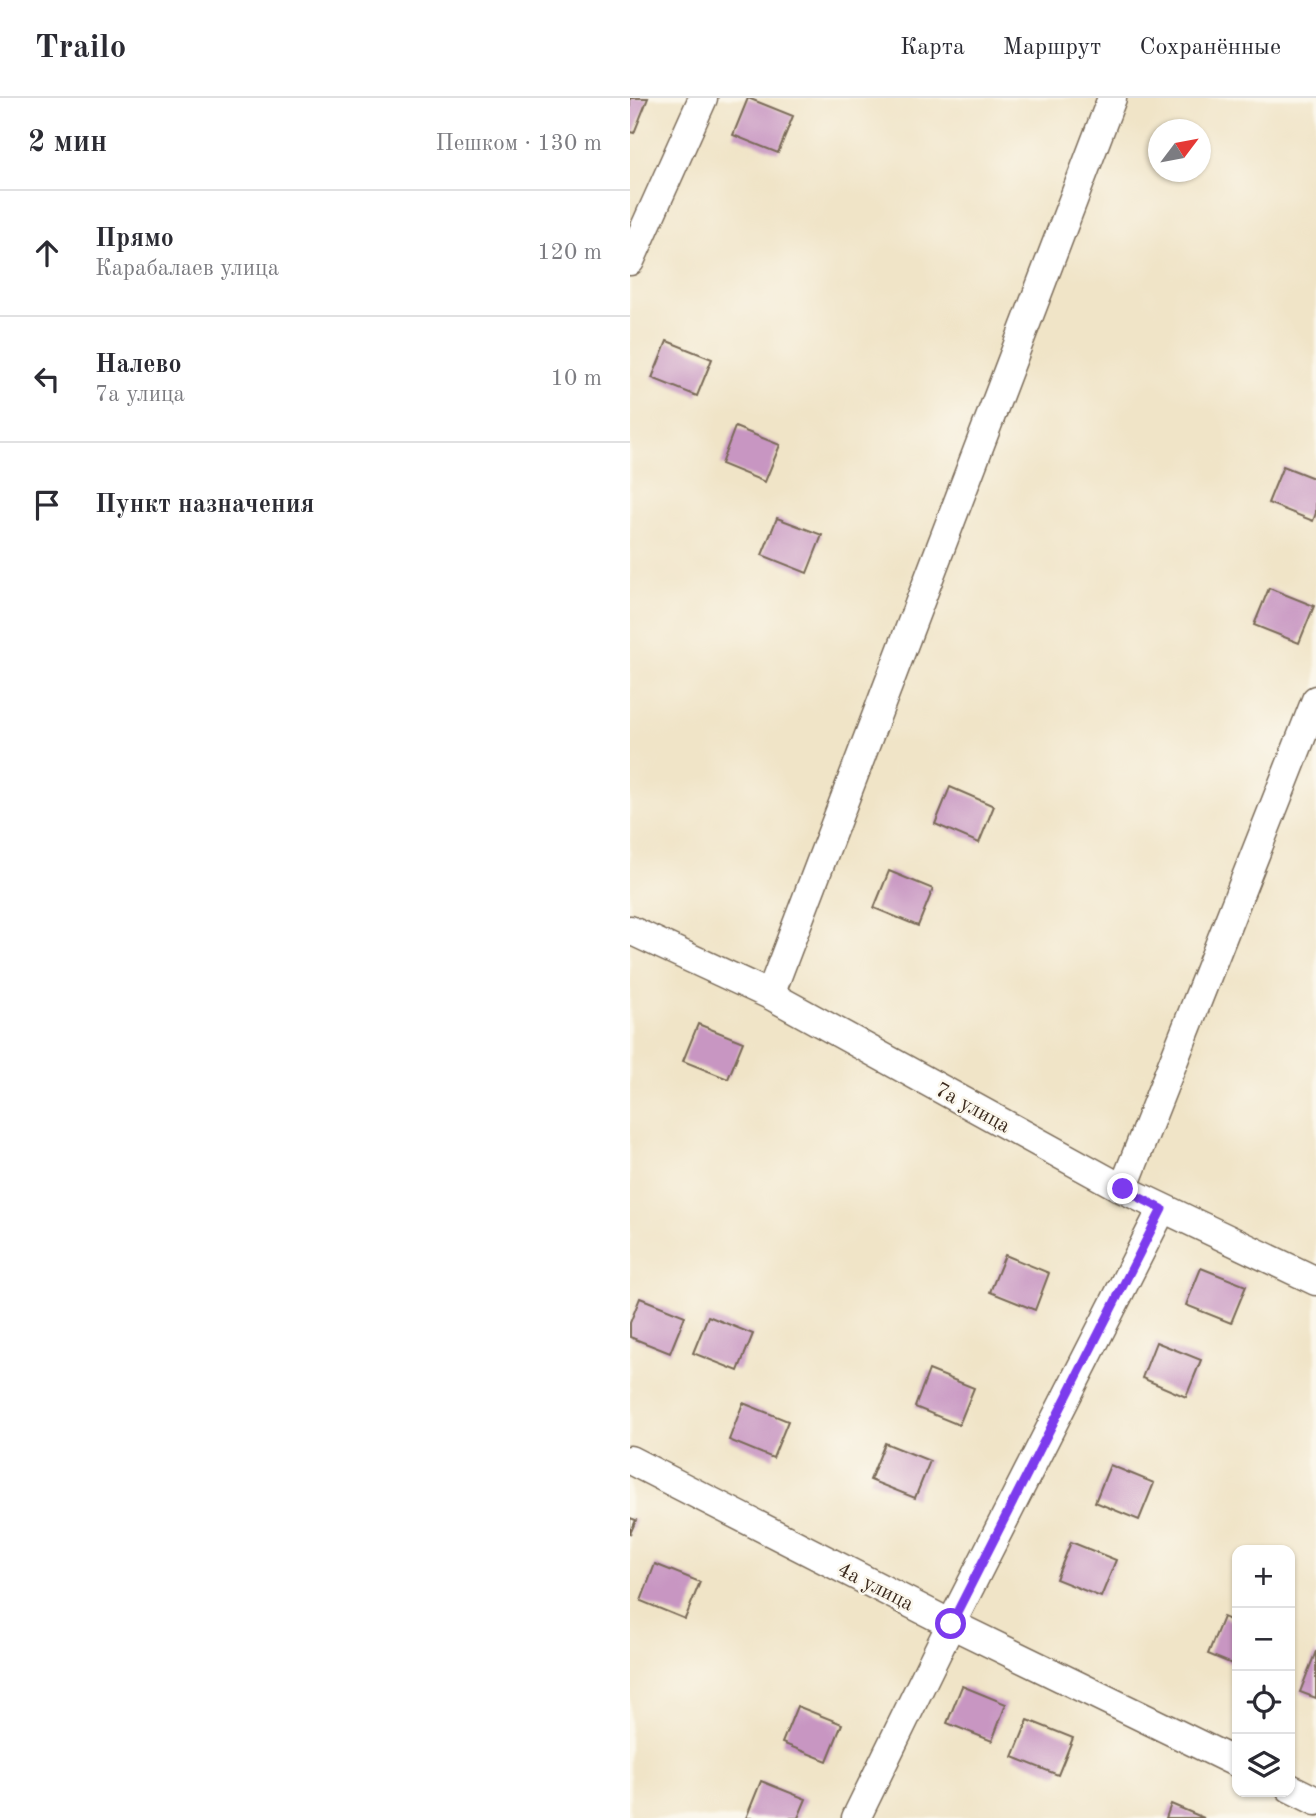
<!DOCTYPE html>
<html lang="ru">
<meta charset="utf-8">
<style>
body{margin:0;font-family:"Old Standard TT",serif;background:#f7f7f7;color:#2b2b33}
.controls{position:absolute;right:21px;bottom:21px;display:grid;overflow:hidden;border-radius:14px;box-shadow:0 2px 5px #0004}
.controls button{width:63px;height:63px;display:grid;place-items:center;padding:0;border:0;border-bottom:2px solid #e1e1e2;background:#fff;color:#2b2b33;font:35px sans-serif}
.compass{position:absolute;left:518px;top:21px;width:63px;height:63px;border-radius:50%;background:#fff;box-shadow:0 2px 5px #0004;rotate:58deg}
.stop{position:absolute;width:21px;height:21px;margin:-16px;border:5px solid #7c3aed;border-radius:50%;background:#fff}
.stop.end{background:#7c3aed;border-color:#fff;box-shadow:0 2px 7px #0008}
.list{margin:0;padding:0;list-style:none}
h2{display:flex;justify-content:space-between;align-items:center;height:91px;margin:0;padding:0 28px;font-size:30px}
h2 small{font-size:23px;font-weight:400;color:#7c7c81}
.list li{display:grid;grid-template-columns:46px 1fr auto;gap:21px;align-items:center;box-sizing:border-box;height:126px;padding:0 28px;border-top:2px solid #e1e1e2}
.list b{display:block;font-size:26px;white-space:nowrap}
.list p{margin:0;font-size:23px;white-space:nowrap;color:#7c7c81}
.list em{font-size:23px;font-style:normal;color:#7c7c81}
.icon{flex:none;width:38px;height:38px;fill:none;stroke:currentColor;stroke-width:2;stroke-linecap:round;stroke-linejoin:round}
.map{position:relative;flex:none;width:686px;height:1720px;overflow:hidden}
header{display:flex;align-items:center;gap:42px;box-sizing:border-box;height:98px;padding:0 35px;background:#fff;border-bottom:2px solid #e1e1e2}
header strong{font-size:33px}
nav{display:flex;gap:38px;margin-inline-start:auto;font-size:24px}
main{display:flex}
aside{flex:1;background:#fff}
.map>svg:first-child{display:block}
.building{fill:#c896c2}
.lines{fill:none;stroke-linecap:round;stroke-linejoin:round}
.minor-casing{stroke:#7a6b59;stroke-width:31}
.minor{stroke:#fff;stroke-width:28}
.route{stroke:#7c3aed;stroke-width:9}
.labels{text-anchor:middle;stroke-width:5;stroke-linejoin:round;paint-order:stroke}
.street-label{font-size:21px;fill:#3b2a1e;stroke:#fbf7ec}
</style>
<header>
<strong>Trailo</strong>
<nav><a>Карта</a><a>Маршрут</a><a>Сохранённые</a></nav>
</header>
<main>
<aside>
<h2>2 мин<small>Пешком · 130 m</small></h2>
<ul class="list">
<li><svg class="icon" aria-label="ahead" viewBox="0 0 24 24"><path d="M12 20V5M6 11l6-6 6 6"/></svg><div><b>Прямо</b><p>Карабалаев улица</p></div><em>120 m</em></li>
<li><svg class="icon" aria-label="left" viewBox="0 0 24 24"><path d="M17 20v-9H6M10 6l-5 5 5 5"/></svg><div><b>Налево</b><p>7а улица</p></div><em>10 m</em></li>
<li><svg class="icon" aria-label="arrive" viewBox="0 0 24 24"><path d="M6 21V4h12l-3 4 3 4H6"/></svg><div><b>Пункт назначения</b></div></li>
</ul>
</aside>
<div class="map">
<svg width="686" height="1720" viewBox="0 0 686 1720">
<rect width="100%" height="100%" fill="#fbf7ec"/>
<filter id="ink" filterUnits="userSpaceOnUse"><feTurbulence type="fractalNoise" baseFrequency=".0143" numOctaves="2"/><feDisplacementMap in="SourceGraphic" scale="14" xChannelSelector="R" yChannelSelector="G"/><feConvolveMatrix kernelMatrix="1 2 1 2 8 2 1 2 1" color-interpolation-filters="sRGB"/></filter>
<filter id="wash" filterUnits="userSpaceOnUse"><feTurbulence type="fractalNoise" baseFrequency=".00686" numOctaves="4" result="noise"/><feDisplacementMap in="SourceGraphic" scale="28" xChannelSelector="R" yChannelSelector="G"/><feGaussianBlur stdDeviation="1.57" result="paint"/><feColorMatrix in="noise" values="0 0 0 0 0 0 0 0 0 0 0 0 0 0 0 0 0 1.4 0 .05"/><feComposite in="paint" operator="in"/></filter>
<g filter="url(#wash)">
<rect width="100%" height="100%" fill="#f0e4c7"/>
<g id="blocks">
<path class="building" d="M0,0H18L4,35L0,34Z
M118,0L163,18L148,55L103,37Z
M37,243L82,261L67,298L22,280Z
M105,329L150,347L135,384L91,366Z
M653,368L686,381V415L683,423L638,405Z
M147,420L192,437L177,475L132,457Z
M639,490L684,508L669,545L624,527Z
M320,689L364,708L349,745L305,726Z
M259,773L303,791L288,828L244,810Z
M68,926L113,944L98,981L53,963Z
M375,1157L419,1175L405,1212L360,1194Z
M571,1170L616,1188L601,1225L556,1207Z
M10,1200L55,1218L40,1255L0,1239V1225Z
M78,1218L123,1236L108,1273L63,1255Z
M526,1244L571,1262L556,1299L512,1280Z
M299,1272L344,1290L329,1327L285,1309Z
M113,1305L158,1323L143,1360L99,1342Z
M255,1345L300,1363L285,1400L240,1382Z
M480,1367L524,1385L509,1422L465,1404Z
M0,1420L6,1422L0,1436Z
M441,1444L486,1462L471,1499L426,1481Z
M25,1466L70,1484L55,1521L11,1503Z
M593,1519L607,1525V1568L578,1556Z
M686,1553V1600L670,1594Z
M332,1588L376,1606L362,1643L317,1625Z
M167,1608L212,1626L197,1663L152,1645Z
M398,1622L443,1640L428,1677L383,1659Z
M131,1683L176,1701L168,1720H116Z
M541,1706L574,1720H536Z"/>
</g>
</g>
<g filter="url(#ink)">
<use href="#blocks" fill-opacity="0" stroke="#7a6b59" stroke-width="2"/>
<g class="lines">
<g class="minor-casing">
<path id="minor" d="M0,163L73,0
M0,832L140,897L493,1091L686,1183
M140,897L482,0
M493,1091L686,602
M0,1362L321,1526L607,1665
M660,1690L686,1703
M226,1720L321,1526L532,1111"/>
</g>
<use href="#minor" class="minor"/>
</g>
</g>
<g class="lines" filter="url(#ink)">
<path class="route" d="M321,1526L532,1111L493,1091"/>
</g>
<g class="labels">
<g class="street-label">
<text transform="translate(343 1009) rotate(29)" y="7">7а улица</text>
<text transform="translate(246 1488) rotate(27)" y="7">4а улица</text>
</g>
</g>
</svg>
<div class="controls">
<button>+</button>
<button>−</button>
<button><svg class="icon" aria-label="locate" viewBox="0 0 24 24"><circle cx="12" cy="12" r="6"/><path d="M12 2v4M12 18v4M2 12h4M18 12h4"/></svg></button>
<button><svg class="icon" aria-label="layers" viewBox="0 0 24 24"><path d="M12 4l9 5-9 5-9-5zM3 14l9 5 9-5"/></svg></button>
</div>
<svg class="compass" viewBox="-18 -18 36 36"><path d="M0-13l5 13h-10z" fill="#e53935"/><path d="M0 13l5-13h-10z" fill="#7c7c81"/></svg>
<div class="stop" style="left:321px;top:1526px"></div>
<div class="stop end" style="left:493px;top:1091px"></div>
</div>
</main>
